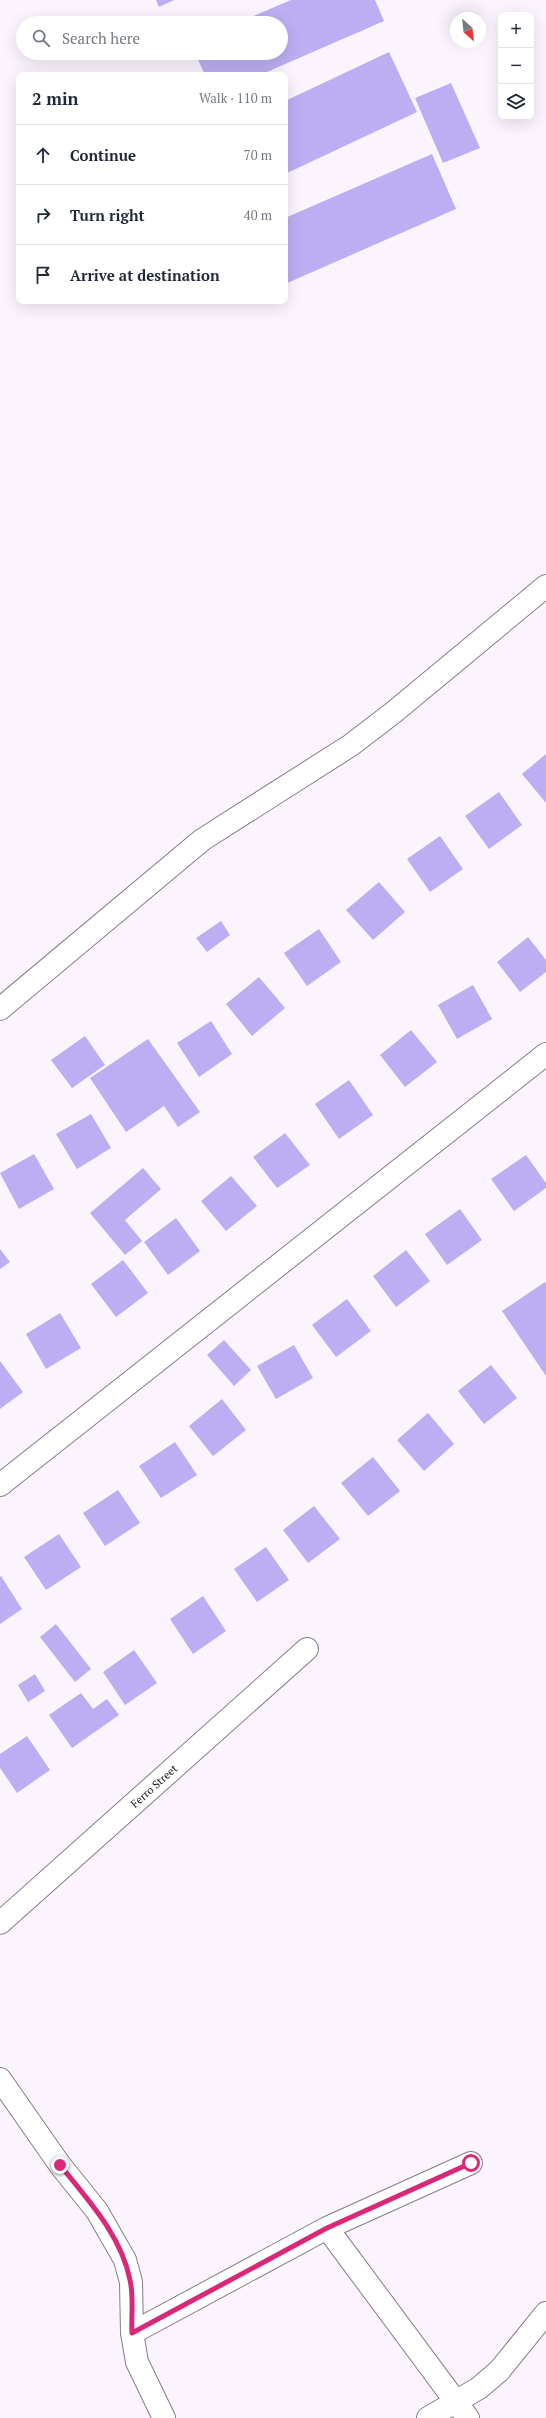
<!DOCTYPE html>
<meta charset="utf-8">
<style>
body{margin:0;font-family:"PT Serif",serif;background:#f6f6f7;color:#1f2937}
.controls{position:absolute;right:12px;top:12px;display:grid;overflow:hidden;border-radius:8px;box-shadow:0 4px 16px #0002}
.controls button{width:36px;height:36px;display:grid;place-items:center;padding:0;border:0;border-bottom:1px solid #e0e1e3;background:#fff;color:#1f2937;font:20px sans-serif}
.compass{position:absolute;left:450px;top:12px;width:36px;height:36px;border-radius:50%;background:#fff;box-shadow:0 4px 16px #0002;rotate:153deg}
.stop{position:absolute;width:12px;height:12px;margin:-9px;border:3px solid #db2777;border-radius:50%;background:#fff}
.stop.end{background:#db2777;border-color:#fff;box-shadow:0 1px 4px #0008}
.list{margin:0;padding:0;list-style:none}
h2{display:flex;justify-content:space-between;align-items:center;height:52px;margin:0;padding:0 16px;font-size:17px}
h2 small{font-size:13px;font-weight:400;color:#747a83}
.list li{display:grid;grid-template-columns:26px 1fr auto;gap:12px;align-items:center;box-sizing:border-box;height:60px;padding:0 16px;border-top:1px solid #e0e1e3}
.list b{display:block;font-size:15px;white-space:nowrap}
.list em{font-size:13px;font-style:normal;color:#747a83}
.icon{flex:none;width:22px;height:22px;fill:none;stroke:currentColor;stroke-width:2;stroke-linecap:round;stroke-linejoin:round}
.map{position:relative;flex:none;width:546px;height:2418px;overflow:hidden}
.search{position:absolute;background:#fff;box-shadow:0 4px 16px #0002;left:16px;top:16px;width:272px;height:44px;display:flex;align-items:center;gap:10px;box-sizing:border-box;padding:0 14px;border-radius:22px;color:#747a83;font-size:15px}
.panel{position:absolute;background:#fff;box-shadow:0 4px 16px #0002;left:16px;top:72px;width:272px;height:232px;border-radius:8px}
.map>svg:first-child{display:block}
.building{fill:#bcaef2}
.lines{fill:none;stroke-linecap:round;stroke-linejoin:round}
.street-casing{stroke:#867b8c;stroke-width:24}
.street{stroke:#fff;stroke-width:22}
.route{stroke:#db2777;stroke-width:5}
.labels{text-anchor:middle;stroke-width:3;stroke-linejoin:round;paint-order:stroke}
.street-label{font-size:11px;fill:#1f1b21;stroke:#fff}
</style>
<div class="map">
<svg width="546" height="2418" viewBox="0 0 546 2418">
<rect width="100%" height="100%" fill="#fbf4ff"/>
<path class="building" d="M156,0H174L159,7Z
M291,0H375L384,21L260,75H205L195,53H281V23H237Z
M389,52L417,112L285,174V101Z
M451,83L480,148L443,163L415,98Z
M432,154L456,209L285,284V218Z
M546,754V803L522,774Z
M499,792L522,825L489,849L465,816Z
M440,836L463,869L430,892L407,859Z
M379,882L405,912L373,940L346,910Z
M221,921L230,935L207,952L196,938Z
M319,929L341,962L307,986L284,953Z
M528,937L546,960V972L520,992L497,962Z
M259,977L285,1008L252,1036L226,1004Z
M473,985L492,1019L457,1039L438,1005Z
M211,1021L232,1054L199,1077L177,1043Z
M411,1030L437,1062L405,1087L380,1055Z
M85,1036L105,1065L72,1088L51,1060Z
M148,1039L200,1112L178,1127L164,1106L126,1132L90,1078Z
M349,1080L373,1115L339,1139L315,1104Z
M91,1114L111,1148L77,1169L56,1134Z
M285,1133L310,1165L277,1188L253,1157Z
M34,1154L54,1189L19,1209L0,1173Z
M526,1155L546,1183V1188L514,1211L491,1179Z
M143,1168L161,1189L125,1220L142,1241L125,1255L90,1213Z
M231,1176L257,1206L226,1231L201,1201Z
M460,1209L482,1240L447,1265L425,1234Z
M176,1218L200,1251L168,1275L144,1242Z
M0,1249L10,1262L0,1269Z
M406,1250L430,1281L396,1307L373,1276Z
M123,1260L148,1293L116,1317L91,1284Z
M545,1282L546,1283V1376L502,1311Z
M347,1299L371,1331L336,1357L312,1325Z
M60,1313L81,1348L46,1369L26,1334Z
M224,1340L251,1370L234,1386L207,1355Z
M294,1345L313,1378L276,1399L257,1366Z
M0,1361L23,1392L0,1409Z
M491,1365L517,1398L484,1424L458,1391Z
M222,1399L246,1430L213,1456L189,1426Z
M428,1413L454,1444L424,1471L397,1440Z
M175,1442L197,1475L161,1498L139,1466Z
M373,1457L400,1491L368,1516L341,1483Z
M118,1490L140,1523L105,1546L83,1513Z
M314,1506L340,1539L308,1563L283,1530Z
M59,1534L81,1567L46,1590L24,1557Z
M266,1547L289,1580L257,1602L234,1569Z
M1,1576L22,1609L0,1624V1577Z
M203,1596L226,1631L193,1654L170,1619Z
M56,1624L91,1669L75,1682L40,1637Z
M134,1650L157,1683L125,1705L103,1672Z
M35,1674L45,1691L28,1702L18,1685Z
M81,1693L93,1709L107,1699L119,1715L72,1748L49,1715Z
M27,1736L50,1770L17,1793L0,1768V1754Z"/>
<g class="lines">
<g class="street-casing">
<path id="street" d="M0,1009L202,840L351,745L394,712L546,586
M0,1485L546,1054
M0,1923L307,1649
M0,2079L60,2165L97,2211L125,2260L131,2282L132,2333L137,2362L164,2418
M327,2228L468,2418
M132,2333L327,2228L471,2163
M428,2418L479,2388L499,2371L546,2313"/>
</g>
<use href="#street" class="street"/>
</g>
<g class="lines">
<path class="route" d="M60,2165C88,2200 121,2235 130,2280C134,2297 131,2316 132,2333L327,2228L471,2163"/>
</g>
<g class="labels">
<g class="street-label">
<text transform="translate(154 1786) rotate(-42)" y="4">Ferro Street</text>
</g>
</g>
</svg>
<div class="controls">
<button>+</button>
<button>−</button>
<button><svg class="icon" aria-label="layers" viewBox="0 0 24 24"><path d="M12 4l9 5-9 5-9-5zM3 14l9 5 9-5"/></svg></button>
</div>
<svg class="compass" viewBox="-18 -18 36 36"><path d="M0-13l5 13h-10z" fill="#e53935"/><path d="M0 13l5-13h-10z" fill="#747a83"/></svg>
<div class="stop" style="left:471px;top:2163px"></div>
<div class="stop end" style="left:60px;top:2165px"></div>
<div class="search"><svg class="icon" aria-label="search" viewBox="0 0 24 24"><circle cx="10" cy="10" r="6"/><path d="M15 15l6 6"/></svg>Search here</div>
<section class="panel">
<h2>2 min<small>Walk · 110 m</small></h2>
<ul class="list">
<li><svg class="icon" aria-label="ahead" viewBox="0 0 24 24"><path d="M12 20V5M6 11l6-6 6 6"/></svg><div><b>Continue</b></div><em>70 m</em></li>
<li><svg class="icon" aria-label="right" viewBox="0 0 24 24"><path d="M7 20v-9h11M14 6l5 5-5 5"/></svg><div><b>Turn right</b></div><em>40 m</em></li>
<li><svg class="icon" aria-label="arrive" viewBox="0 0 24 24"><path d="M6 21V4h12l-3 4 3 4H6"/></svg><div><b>Arrive at destination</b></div></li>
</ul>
</section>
</div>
